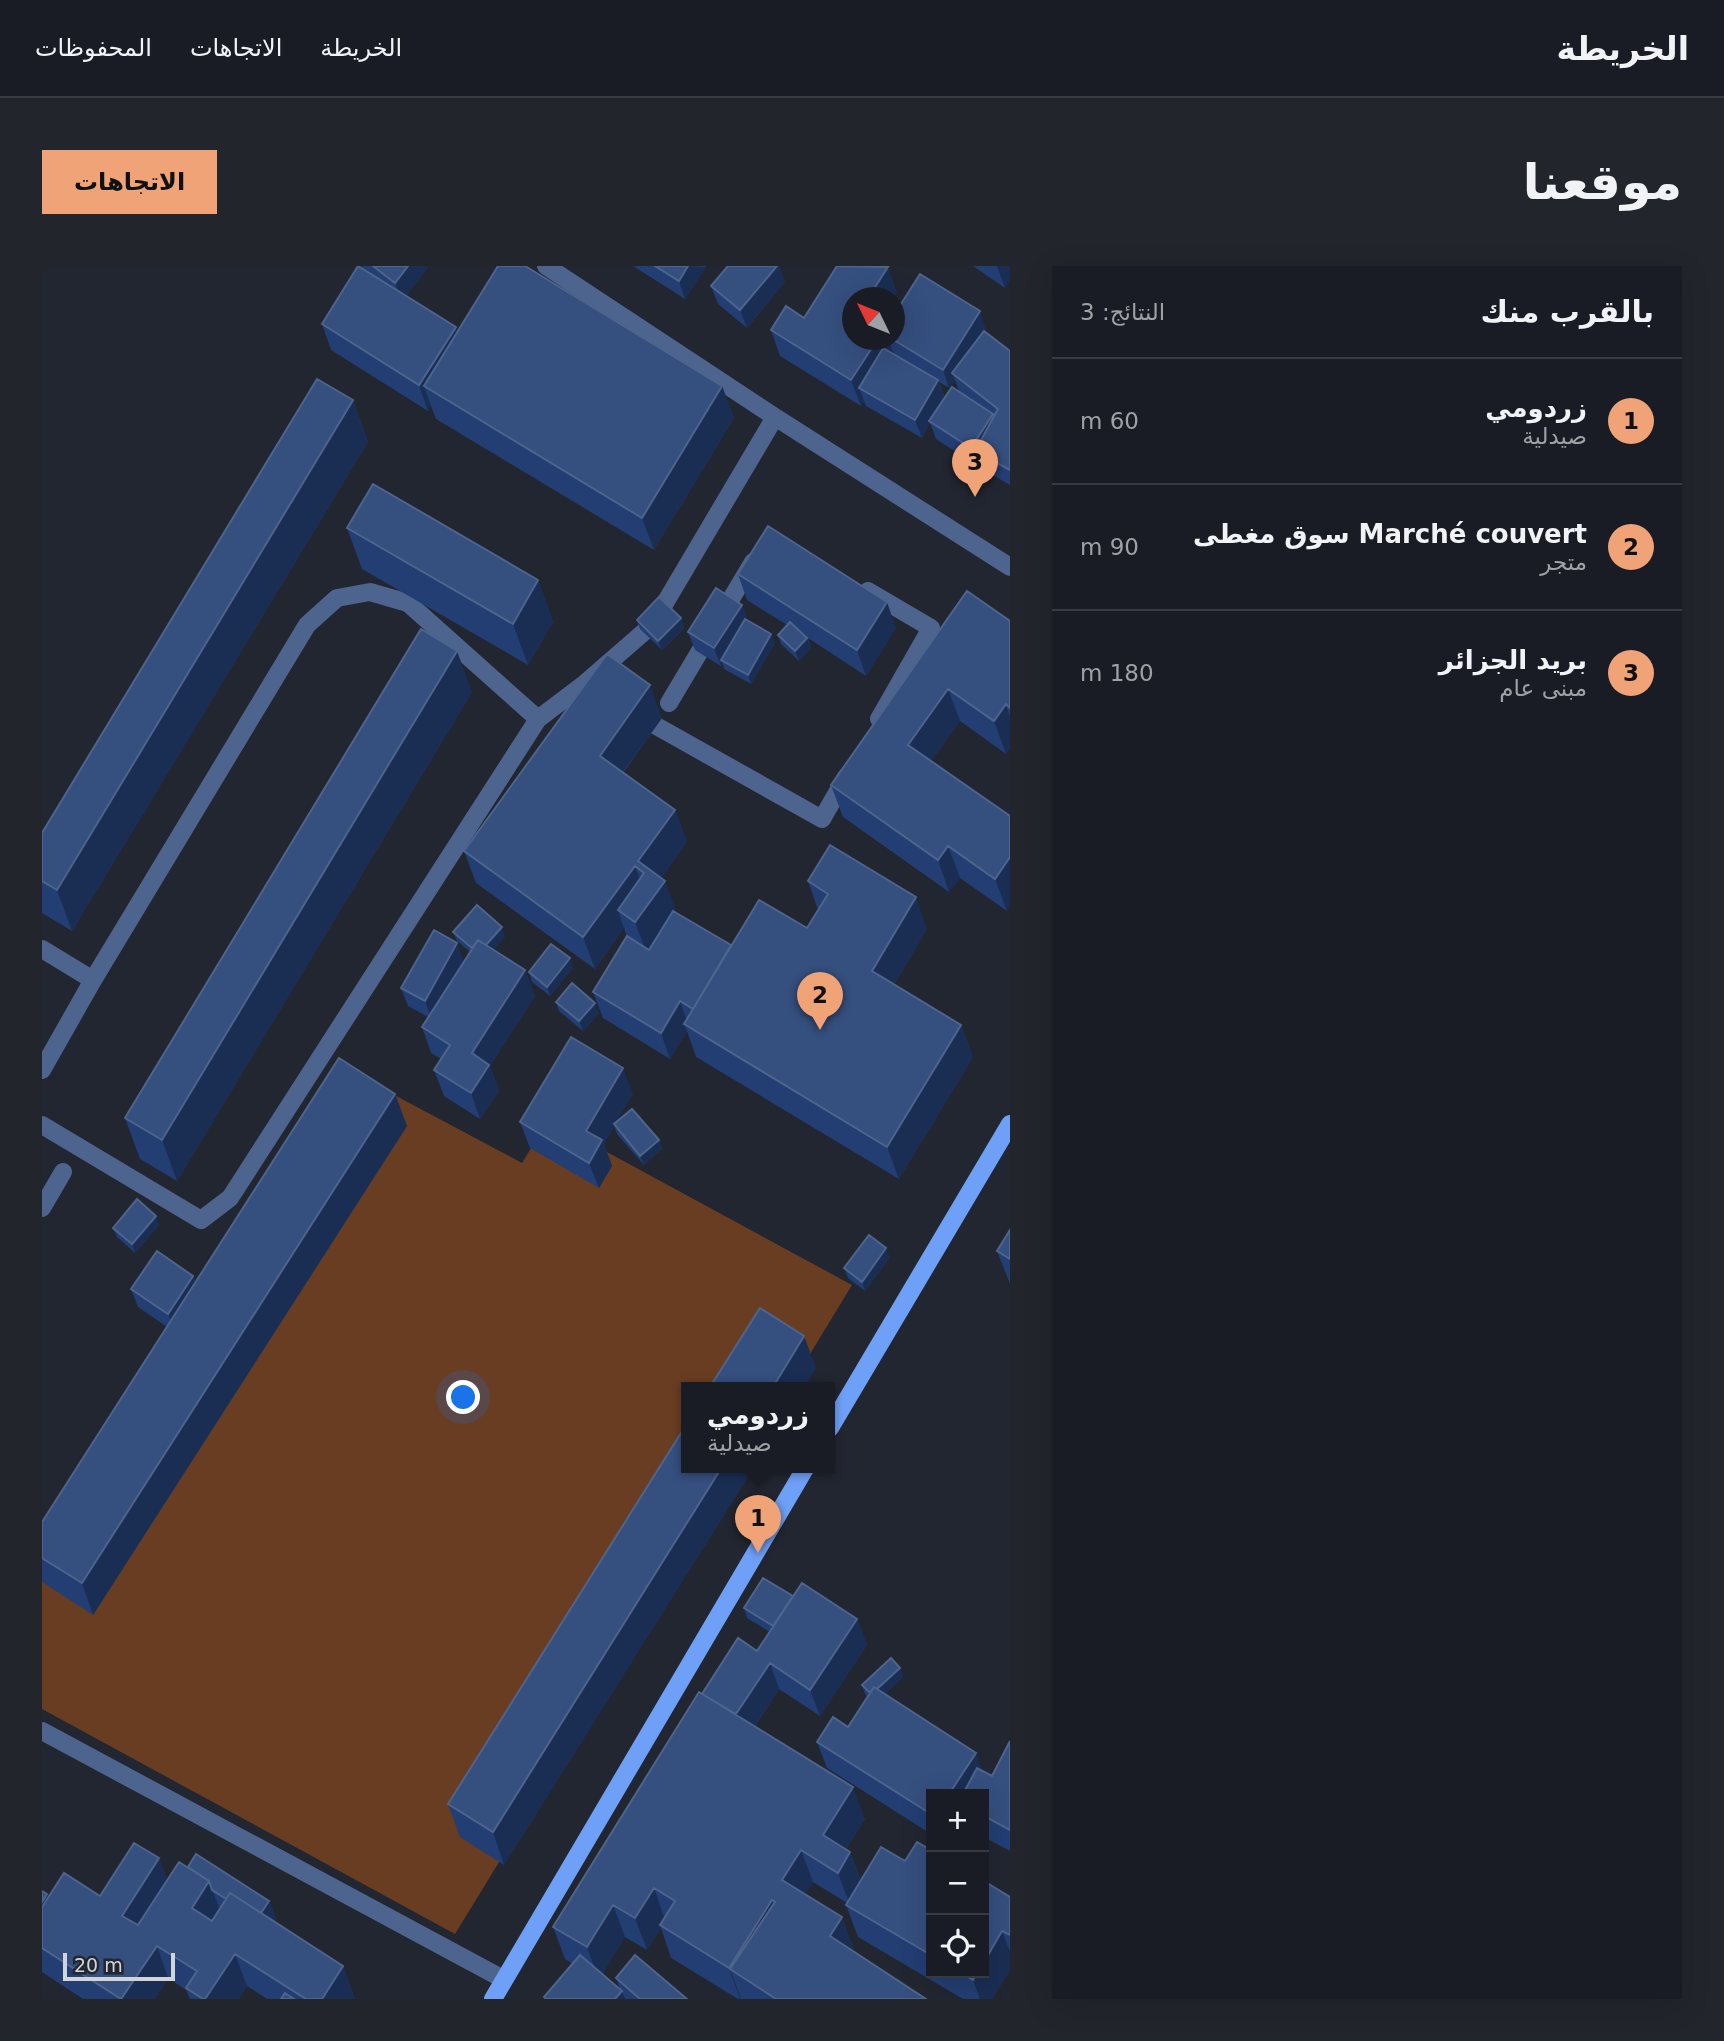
<!DOCTYPE html>
<html lang="ar">
<meta charset="utf-8">
<style>
body{margin:0;font-family:"DejaVu Sans","Noto Naskh Arabic",sans-serif;background:#22252c;color:#f1f3f6;direction:rtl}
.controls{position:absolute;right:21px;bottom:21px;display:grid;overflow:hidden;border-radius:0px;box-shadow:0 7px 28px #0002}
.controls button{width:63px;height:63px;display:grid;place-items:center;padding:0;border:0;border-bottom:2px solid #373a41;background:#191c24;color:#f1f3f6;font:35px sans-serif}
.compass{position:absolute;left:800px;top:21px;width:63px;height:63px;border-radius:50%;background:#191c24;box-shadow:0 7px 28px #0002;rotate:313deg}
.scale{position:absolute;left:21px;bottom:18px;width:112px;box-sizing:border-box;padding-left:7px;border:4px solid #d1d5db;border-top:0;font-size:19px;line-height:24px;white-space:nowrap;color:#d1d5db;-webkit-text-stroke:5px #212630;paint-order:stroke}
.you{position:absolute;left:422px;top:1132px;width:24px;height:24px;margin:-18px;border:5px solid #fff;border-radius:50%;background:#1a73e8;box-shadow:0 0 0 10px #1a73e833}
.badge{display:grid;place-items:center;width:46px;height:46px;border-radius:50%;background:#efa377;color:#111;font-size:23px;font-weight:700}
.pin{position:absolute;translate:-50% -58px;filter:drop-shadow(0 2px 4px #0008)}
.pin::after{content:'';position:absolute;top:37px;width:24px;height:21px;background:inherit;clip-path:polygon(0 0,100% 0,50% 100%)}
.popup{position:absolute;left:639px;top:1116px;width:154px;height:91px;box-sizing:border-box;display:grid;place-content:center;border-radius:0px;background:#191c24;filter:drop-shadow(0 2px 5px #0005);font-size:23px;white-space:nowrap;color:#9fa1a6}
.popup b{font-size:26px;color:#f1f3f6}
.popup::after{content:'';position:absolute;left:50%;top:100%;margin-left:-14px;border:14px solid transparent;border-top-color:#191c24}
.list{margin:0;padding:0;list-style:none}
h2{display:flex;justify-content:space-between;align-items:center;height:91px;margin:0;padding:0 28px;font-size:30px}
h2 small{font-size:23px;font-weight:400;color:#9fa1a6}
.list li{display:grid;grid-template-columns:46px 1fr auto;gap:21px;align-items:center;box-sizing:border-box;height:126px;padding:0 28px;border-top:2px solid #373a41}
.list b{display:block;font-size:26px;white-space:nowrap}
.list p{margin:0;font-size:23px;white-space:nowrap;color:#9fa1a6}
.list em{font-size:23px;font-style:normal;color:#9fa1a6}
.icon{flex:none;width:38px;height:38px;fill:none;stroke:currentColor;stroke-width:2;stroke-linecap:round;stroke-linejoin:round}
.map{position:relative;flex:none;width:968px;height:1733px;overflow:hidden;direction:ltr;border-radius:0px}
header{display:flex;align-items:center;gap:42px;box-sizing:border-box;height:98px;padding:0 35px;background:#191c24;border-bottom:2px solid #373a41}
header strong{font-size:33px}
nav{display:flex;gap:38px;margin-inline-start:auto;font-size:24px}
.intro{display:flex;align-items:center;justify-content:space-between;box-sizing:border-box;height:168px;padding:0 42px}
h1{margin:0;font-size:49px}
.button{padding:18px 32px;border-radius:0px;background:#efa377;color:#111;font-size:24px;font-weight:700}
main{display:flex;gap:42px;padding:0 42px}
aside{flex:1;background:#191c24;border-radius:0px;box-shadow:0 7px 28px #0002}
.map>svg:first-child{display:block}
.green{fill:#693d22}
.lines{fill:none;stroke-linecap:round;stroke-linejoin:round}
.minor{stroke:#4c648e;stroke-width:18}
.major{stroke:#6fa0f8;stroke-width:18}
.wall{fill:#223e73;fill-rule:evenodd}
.shaded-wall{fill:#1a2e53}
.building{fill:#354f7e;stroke:#4d648d;stroke-width:2}
</style>
<header>
<strong>الخريطة</strong>
<nav><a>الخريطة</a><a>الاتجاهات</a><a>المحفوظات</a></nav>
</header>
<div class="intro"><h1>موقعنا</h1><a class="button">الاتجاهات</a></div>
<main>
<aside>
<h2>بالقرب منك<small>النتائج: 3</small></h2>
<ul class="list">
<li><span class="badge">1</span><div><b>زردومي</b><p>صيدلية</p></div><em>60 m</em></li>
<li><span class="badge">2</span><div><b>Marché couvert سوق مغطى</b><p>متجر</p></div><em>90 m</em></li>
<li><span class="badge">3</span><div><b>بريد الجزائر</b><p>مبنى عام</p></div><em>180 m</em></li>
</ul>
</aside>
<div class="map">
<svg width="968" height="1733" viewBox="0 0 968 1733">
<rect width="100%" height="100%" fill="#212630"/>
<path class="green" d="M294,798L480,897L506,854L810,1019L748,1121H644V1201H699L413,1668L0,1443V1294Z"/>
<g class="lines">
<path class="minor" d="M504,0L733,151L968,301
M826,325L889,362L837,453
M627,437L711,296
M593,448L780,553L804,511
M0,683L51,714L0,804
M51,714L265,359L295,332L328,326L366,337L496,453
M0,859L159,954L188,932L496,453L541,419L610,359L733,151
M0,942L21,906
M0,1465L461,1713"/>
<path class="major" d="M788,1162L968,858
M451,1733L764,1201"/>
</g>
<path class="wall" d="M320,0H387L364,30L415,66L680,120L692,152L612,284L394,153L389,140L386,145L289,84L280,58L321,3Z
M591,0H664V1L643,33Z
M931,0H968L963,22Z
M743,16L705,62L676,38L669,20Z
M855,26L810,74H852L944,64L943,65L968,85V219L940,203L937,197L935,200L894,173L888,157L880,172L824,140L822,135L819,140L738,90L729,64L762,52ZM913,114L917,125L903,132L897,116L907,122Z
M311,134L326,176L30,665L0,647V567Z
M305,262L496,314L511,356L486,399L320,303Z
M696,308L854,362L824,410L766,372L769,382L757,395L739,378L736,369L745,359L705,334Z
M700,339L706,355L729,368L733,377L709,418L682,403L681,398L679,400L653,384L646,366Z
M639,352L642,362L620,384L598,363L595,354Z
M968,355V482L964,488L918,455L889,495L968,550L965,645L918,612L907,626L801,551L789,519Z
M430,426L135,915L98,893L83,852Z
M620,452L581,507L633,544L645,576L619,612L635,647L689,679L765,662L776,644L766,615L885,663L852,719L919,759L931,791L857,913L654,791L645,765L628,793L561,752L551,726L585,671L582,662L553,703L434,617L422,585Z
M411,666L463,671L451,684L483,704L493,730L448,800L457,825L438,853L402,830L392,804L399,793L389,787L380,761L386,751L366,740L359,722L422,695L428,686L415,675Z
M531,702L508,730L490,716L487,706Z
M514,736L557,747L541,765L517,745Z
M353,828L365,860L51,1349L0,1316V1256L125,1061L96,1041L89,1023L151,1010L154,1016Z
M591,828L574,856L617,874L620,883L602,899L575,868L572,859L562,878L570,900L557,922L488,882L478,856Z
M117,959L93,987L75,971L71,962Z
M968,964V1018L955,985Z
M848,991L823,1025L806,1012L802,1002Z
M644,1201H712L462,1599L418,1571L406,1538Z
M751,1330L815,1353L825,1379L778,1450L737,1423L713,1460L823,1553L804,1583L808,1586L819,1615L889,1584V1707H942L968,1631V1704L950,1733H921L816,1671L804,1639L805,1637L771,1616L763,1628L800,1651L812,1684L811,1685L884,1733H696L629,1692L619,1662L605,1684L583,1671L560,1708L578,1723L574,1712L645,1733H584L582,1732L583,1733H503L502,1731L531,1698L523,1693L511,1661L660,1428L715,1385L728,1366L705,1352L702,1342Z
M858,1402L861,1411L843,1428L941,1506L950,1510L968,1475V1585L942,1571V1528H889V1568L785,1502L775,1476L806,1461L826,1431L823,1428L820,1419Z
M117,1592L125,1614L146,1601L227,1635L234,1653L232,1656L301,1700L313,1733H225L205,1720L197,1733H148L144,1724L126,1712L113,1733H41L0,1706V1625L6,1631L58,1630Z"/>
<path class="shaded-wall" d="M366,0H387L360,35L353,17Z
M646,0L664,1L643,33L637,15Z
M735,0H738L743,16L705,62L698,44Z
M955,0H968V14L963,22Z
M846,1L855,26L852,32H826Z
M938,45L944,64L915,111L910,107L913,114L907,122L901,104Z
M414,61L423,87L382,120L389,140L386,145L377,119Z
M835,74H846L852,89L817,122L822,135L819,140L809,114Z
M896,114L903,133L887,155L888,157L880,172L873,154Z
M680,120L692,152L612,284L600,252Z
M311,134L326,176L30,665L15,624Z
M951,148L958,166L933,185L937,197L935,200L929,182Z
M496,314L511,356L486,399L471,358Z
M845,336L854,362L824,410L815,384Z
M700,339L707,357L679,394L681,398L679,400L672,382Z
M639,352L642,362L620,384L616,375Z
M729,368L733,377L709,418L706,409Z
M765,372L769,382L757,395L753,385Z
M415,385L430,426L135,915L120,874Z
M608,419L620,452L569,522L558,490Z
M906,423L918,455L878,511L866,479Z
M964,438L968,451V482L964,488L952,455Z
M633,544L645,576L609,626L602,607L596,595Z
M906,580L918,612L907,626L896,594Z
M968,591V640L965,645L953,613Z
M593,600L605,632L576,644L582,662L553,703L541,671Z
M623,615L635,647L605,688L593,656Z
M874,631L885,663L841,737L830,705Z
M460,661L463,671L440,697L436,688Z
M415,677L422,695L390,754L383,735Z
M528,692L531,702L508,730L505,721Z
M483,704L493,730L448,800L457,825L438,853L429,827L430,787Z
M638,735L647,761L642,758L645,765L628,793L619,767Z
M553,737L557,747L541,765L537,755Z
M919,759L931,791L857,913L845,881Z
M581,802L591,828L562,878L570,900L557,922L547,897L544,865Z
M353,828L365,860L51,1349L40,1317Z
M617,874L620,883L602,899L598,890Z
M114,950L117,959L93,987L90,978Z
M844,982L848,991L823,1025L820,1016Z
M151,1010L158,1028L133,1066L126,1048Z
M762,1070L774,1102L763,1121H731Z
M680,1201H712L462,1599L451,1566Z
M815,1353L825,1379L778,1450L768,1424Z
M728,1397L737,1423L701,1477L692,1452Z
M858,1402L861,1411L832,1438L829,1428Z
M934,1487L943,1513L933,1528H907Z
M811,1521L823,1553L792,1601L781,1569Z
M759,1584L771,1616L752,1646L740,1614Z
M808,1586L820,1619L808,1639L796,1607Z
M117,1592L129,1625L92,1682L80,1650Z
M167,1615L179,1647L161,1674L150,1642Z
M612,1622L623,1654L618,1659L619,1662L605,1684L593,1652Z
M5,1628L8,1637L0,1651V1636Z
M730,1634L742,1667L688,1703L699,1733H698L687,1702Z
M227,1635L234,1653L222,1671L215,1653Z
M571,1639L583,1671L557,1714L545,1681Z
M800,1651L812,1684L800,1703L788,1670Z
M960,1665L968,1686V1704L950,1733H938L931,1714L935,1707H942V1696Z
M115,1680L126,1712L113,1733H80Z
M193,1688L205,1720L197,1733H163Z
M301,1700L313,1733H280Z
M580,1725L583,1733H573Z"/>
<path class="building" d="M316,0L414,61L377,119L280,58Z
M331,0H366L353,17Z
M456,0H483L680,120L600,252L382,120Z
M613,0H646L637,15Z
M686,0H735L698,44L669,20Z
M795,0L846,1L826,32H810V74H835L809,114L729,64L744,40L762,52Z
M878,8L938,45L901,104L852,74V49Z
M942,65L968,85V204L933,185L956,143L910,107Z
M841,82L896,114L873,154L817,122Z
M275,113L311,134L15,624L0,615V567Z
M910,121L951,148L929,182L887,155Z
M331,218L496,314L471,358L305,262Z
M726,260L845,336L815,384L696,308Z
M674,322L700,339L672,382L646,366Z
M925,325L968,355V442L964,438L952,455L906,423L866,479L968,550V591L953,613L906,580L896,594L789,519Z
M617,331L639,352L616,375L595,354Z
M703,353L729,368L706,409L679,394Z
M748,356L765,372L753,385L736,369Z
M379,363L415,385L120,874L83,852Z
M565,388L608,419L558,490L633,544L596,595L623,615L593,656L576,644L602,607L593,600L541,671L422,585Z
M788,579L874,631L830,705L919,759L845,881L642,758L717,634L765,662L786,628L766,615Z
M435,639L460,661L444,679L436,674L430,682L411,666Z
M631,645L689,679L651,743L638,735L619,767L551,726L585,670L607,684Z
M392,664L415,677L383,735L359,722Z
M436,674L483,704L430,787L447,799L429,827L392,804L408,779L380,761Z
M509,678L528,692L505,721L487,706Z
M530,717L553,737L537,755L514,736Z
M529,771L581,802L544,865L560,874L547,897L478,856Z
M297,792L353,828L40,1317L0,1292V1256Z
M590,843L617,874L598,890L572,858Z
M95,933L114,950L90,978L71,962Z
M968,964V993L955,985Z
M827,969L844,982L820,1016L802,1002Z
M115,985L151,1010L126,1048L89,1023Z
M718,1042L762,1070L731,1121H668Z
M644,1159V1201H680L451,1566L406,1538Z
M721,1312L751,1330L731,1360L702,1342Z
M760,1317L815,1353L768,1424L728,1397L694,1448L660,1428L696,1372L715,1385Z
M849,1392L858,1402L835,1423L832,1421L828,1427L820,1419Z
M832,1421L934,1487L907,1528H889V1548L775,1476L791,1451L806,1461Z
M657,1426L811,1521L781,1569L808,1586L796,1607L759,1584L740,1614L800,1651L788,1670L884,1733H734L688,1703L733,1636L730,1634L687,1702L618,1659L633,1635L612,1622L593,1652L571,1639L545,1681L511,1661Z
M968,1475V1564L942,1550V1528H921L935,1502L950,1510Z
M875,1576L889,1584V1689L804,1639L839,1581L863,1595Z
M92,1577L117,1592L80,1650L96,1659L137,1596L167,1615L150,1642L170,1655L188,1627L301,1700L280,1733H264L193,1688L163,1733H161L144,1722L155,1705L115,1680L79,1733L0,1682V1641L22,1607L58,1630Z
M154,1588L227,1635L219,1647L188,1627L184,1633L170,1624L167,1615L146,1601Z
M942,1615L968,1631V1669L960,1665L942,1696Z
M0,1625L5,1628L0,1636Z
M538,1689L580,1725L573,1733H504L502,1731Z
M593,1689L645,1733H598L574,1712Z
M919,1707H935L931,1714Z
M243,1727L252,1733H239Z"/>
</svg>
<div class="controls">
<button>+</button>
<button>−</button>
<button><svg class="icon" aria-label="locate" viewBox="0 0 24 24"><circle cx="12" cy="12" r="6"/><path d="M12 2v4M12 18v4M2 12h4M18 12h4"/></svg></button>
</div>
<svg class="compass" viewBox="-18 -18 36 36"><path d="M0-13l5 13h-10z" fill="#e53935"/><path d="M0 13l5-13h-10z" fill="#9fa1a6"/></svg>
<div class="scale">20 m</div>
<div class="you"></div>
<div class="pin badge" style="left:716px;top:1287px">1</div>
<div class="popup"><b>زردومي</b>صيدلية</div>
<div class="pin badge" style="left:778px;top:764px">2</div>
<div class="pin badge" style="left:933px;top:231px">3</div>
</div>
</main>
